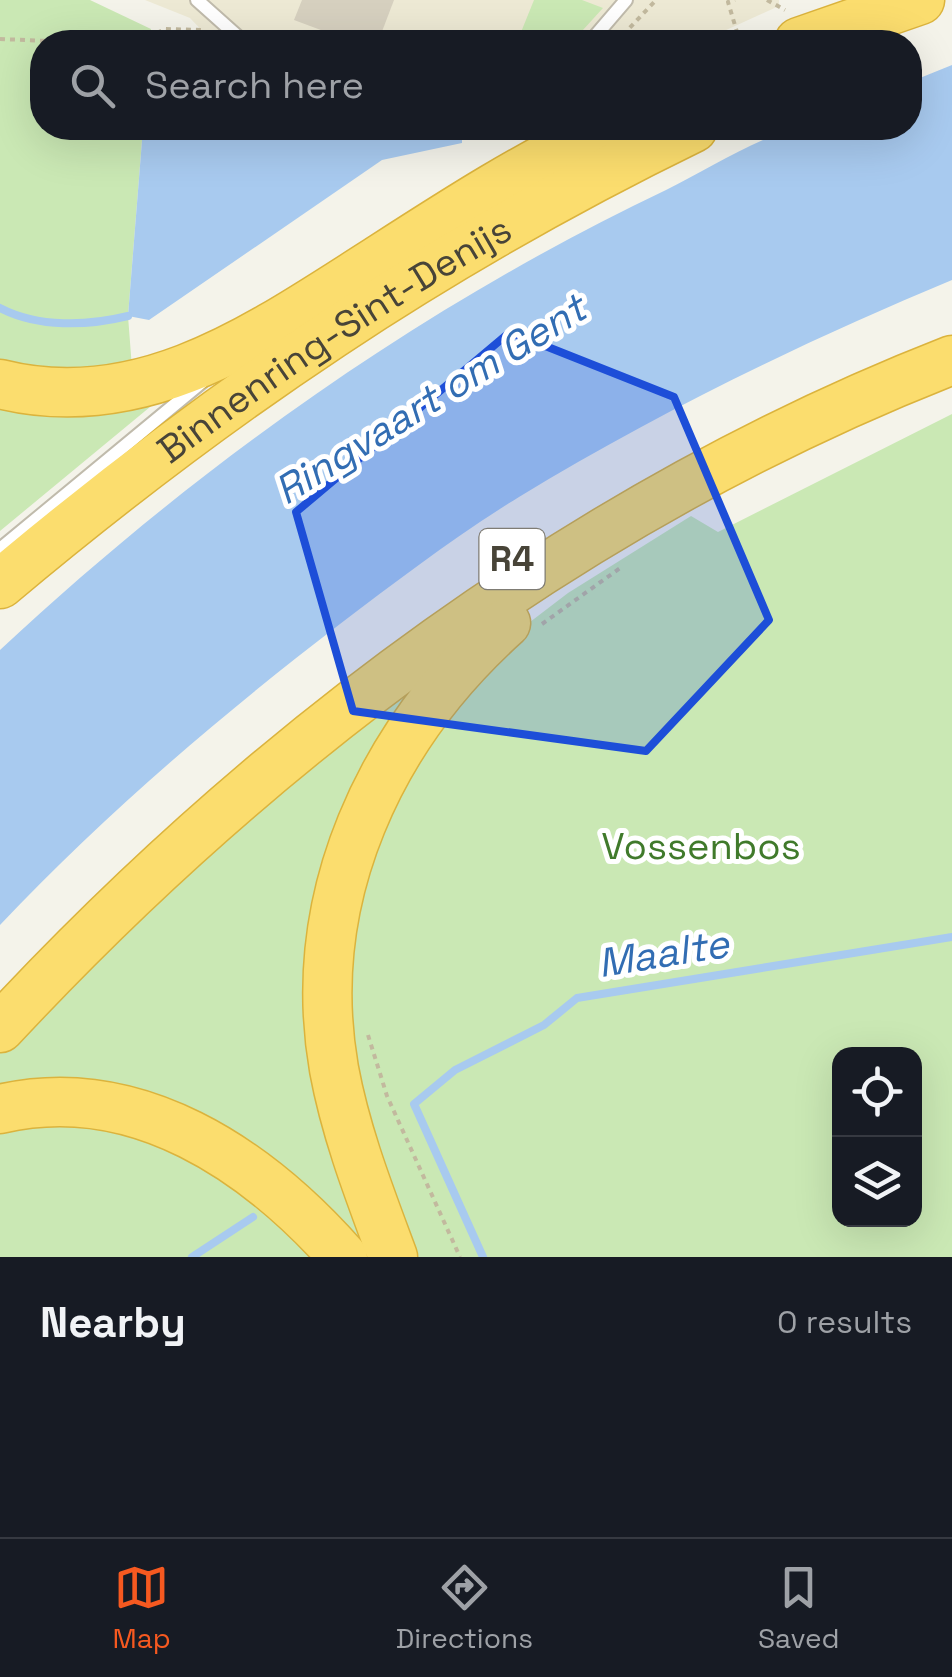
<!DOCTYPE html>
<style>
body{margin:0;font-family:"Space Grotesk",sans-serif;background:#242831;color:#f1f3f6}
.controls{position:absolute;right:30px;bottom:30px;display:grid;overflow:hidden;border-radius:20px;box-shadow:0 10px 40px #0002}
.controls button{width:90px;height:90px;display:grid;place-items:center;padding:0;border:0;border-bottom:2px solid #363941;background:#171b24;color:#f1f3f6;font:50px sans-serif}
.list{margin:0;padding:0;list-style:none}
h2{display:flex;justify-content:space-between;align-items:center;height:130px;margin:0;padding:0 40px;font-size:42px}
h2 small{font-size:32px;font-weight:400;color:#9ea1a6}
.icon{flex:none;width:55px;height:55px;fill:none;stroke:currentColor;stroke-width:2;stroke-linecap:round;stroke-linejoin:round}
.map{position:relative;flex:none;width:952px;height:1257px;overflow:hidden}
.search{position:absolute;background:#171b24;box-shadow:0 10px 40px #0002;left:30px;right:30px;top:30px;height:110px;display:flex;align-items:center;gap:25px;box-sizing:border-box;padding:0 35px;border-radius:40px;color:#9ea1a6;font-size:38px}
.sheet{height:280px;background:#171b24}
nav{display:flex;justify-content:space-around;align-items:center;box-sizing:border-box;height:140px;border-top:2px solid #363941;background:#171b24;font-size:28px;color:#9ea1a6}
nav a{display:grid;justify-items:center;gap:5px}
nav .on{color:#f65920}
.map>svg:first-child{display:block}
.education{fill:#ede9d4}
.green{fill:#cae8b4;fill-rule:evenodd}
.water{fill:#a8caef}
.lines{fill:none;stroke-linecap:round;stroke-linejoin:round}
.stream{stroke:#a8caef;stroke-width:8}
.building{fill:#d6d0bf}
.lane-casing{stroke:#c0bbac;stroke-width:16}
.highway-casing{stroke:#dbb33d;stroke-width:51}
.path{stroke:#c2b99e;stroke-width:4;stroke-dasharray:5 5;stroke-linecap:butt}
.lane{stroke:#fff;stroke-width:12}
.highway{stroke:#fbdd6e;stroke-width:48}
.marked{fill:#1d4ed8;fill-opacity:0.2;stroke:#1d4ed8;stroke-width:8;stroke-linejoin:round}
.labels{text-anchor:middle;stroke-width:10;stroke-linejoin:round;paint-order:stroke}
.shield{fill:#fff;stroke:#7f7c74;stroke-width:2.5}
.shield-label{font-size:35px;font-weight:bold;fill:#484438}
.street-label{font-size:38px;fill:#484438;stroke:#fff}
.park-label{font-size:38px;fill:#407a2b;stroke:#fff}
.water-label{font-size:40px;font-style:italic;fill:#326db3;stroke:#fff}
</style>
<div class="map">
<svg width="952" height="1257" viewBox="0 0 952 1257">
<rect width="100%" height="100%" fill="#f4f3ea"/>
<path class="education" d="M145,0H779V6L700,42H213L190,18Z"/>
<path class="green" d="M0,0H90L151,29L150,42H42V128H143L128,316L132,368L98,372L0,364Z
M534,0H582L603,8L572,42H517Z
M156,402L0,531V406L61,414Z
M952,414V1257H408L362,1129L344,936L395,781L513,635L568,593L691,516L718,532ZM840,1054H914V1220H840Z
M489,622L332,879L381,1257H360L261,1159L0,1098V1047L199,848Z
M37,1116L185,1145L327,1257H0V1122Z"/>
<path class="water" d="M952,65V280C803,342 657,413 519,497C457,535 398,580 340,624C220,716 104,815 0,925V650C197,466 422,306 666,190C705,171 755,139 796,128C825,120 878,128 910,128V82Z
M143,128H269L276,135L462,128V143L382,160L149,320L128,316Z"/>
<g class="lines">
<path class="stream" d="M0,308C39,328 87,326 128,316
M192,1257L253,1217
M483,1257L414,1104L455,1070L544,1025L577,998L952,937"/>
</g>
<path class="building" d="M302,0H394L378,42H353L294,20Z"/>
<g class="lines">
<g class="lane-casing">
<path id="lane" d="M197,0L244,42
M590,42L626,0
M0,549L202,382"/>
</g>
<g class="highway-casing">
<g id="highway">
<path d="M799,42L920,0"/>
<path d="M0,384C143,420 262,334 377,261C450,214 527,164 606,128"/>
<path id="s1" d="M0,584C219,400 436,253 693,128"/>
<path d="M0,1028C264,744 588,502 952,360"/>
<path d="M0,1109C136,1077 257,1160 343,1257"/>
<path d="M393,1257C370,1195 346,1134 334,1069C304,897 380,736 506,623"/>
</g>
</g>
<path class="path" d="M767,0L785,10
M623,35L656,0
M0,39L73,42
M139,42L165,29L201,30
M731,42L737,32L728,2L735,0
M734,42L763,32
M542,624L623,566
M368,1035L387,1096L460,1257"/>
<use href="#lane" class="lane"/>
<use href="#highway" class="highway"/>
</g>
<path class="marked" d="M510,332L674,397L769,620L646,751L353,711L296,512Z"/>
<g class="labels">
<rect class="shield" x="479.5" y="529" width="65" height="60" rx="8"/>
<g class="shield-label">
<text x="512" y="571">R4</text>
</g>
<g class="street-label">
<text dy="13" stroke="none"><textPath href="#s1" startOffset="415">Binnenring-Sint-Denijs</textPath></text>
</g>
<g class="park-label">
<text x="701" y="859">Vossenbos</text>
</g>
<g class="water-label">
<text transform="translate(430 399) rotate(-32)" y="14">Ringvaart om Gent</text>
<text transform="translate(663 953) rotate(-9)" y="14">Maalte</text>
</g>
</g>
</svg>
<div class="controls">
<button><svg class="icon" aria-label="locate" viewBox="0 0 24 24"><circle cx="12" cy="12" r="6"/><path d="M12 2v4M12 18v4M2 12h4M18 12h4"/></svg></button>
<button><svg class="icon" aria-label="layers" viewBox="0 0 24 24"><path d="M12 4l9 5-9 5-9-5zM3 14l9 5 9-5"/></svg></button>
</div>
<div class="search"><svg class="icon" aria-label="search" viewBox="0 0 24 24"><circle cx="10" cy="10" r="6"/><path d="M15 15l6 6"/></svg>Search here</div>
</div>
<section class="sheet">
<h2>Nearby<small>0 results</small></h2>
<ul class="list">
</ul>
</section>
<nav>
<a class="on"><svg class="icon" aria-label="map" viewBox="0 0 24 24"><path d="M3 6l6-2 6 2 6-2v14l-6 2-6-2-6 2zM9 4v14M15 6v14"/></svg>Map</a>
<a><svg class="icon" aria-label="directions" viewBox="0 0 24 24"><path d="M12 3l9 9-9 9-9-9zM9 14v-3h6M13 9l2 2-2 2"/></svg>Directions</a>
<a><svg class="icon" aria-label="saved" viewBox="0 0 24 24"><path d="M7 4h10v16l-5-4-5 4z"/></svg>Saved</a>
</nav>
